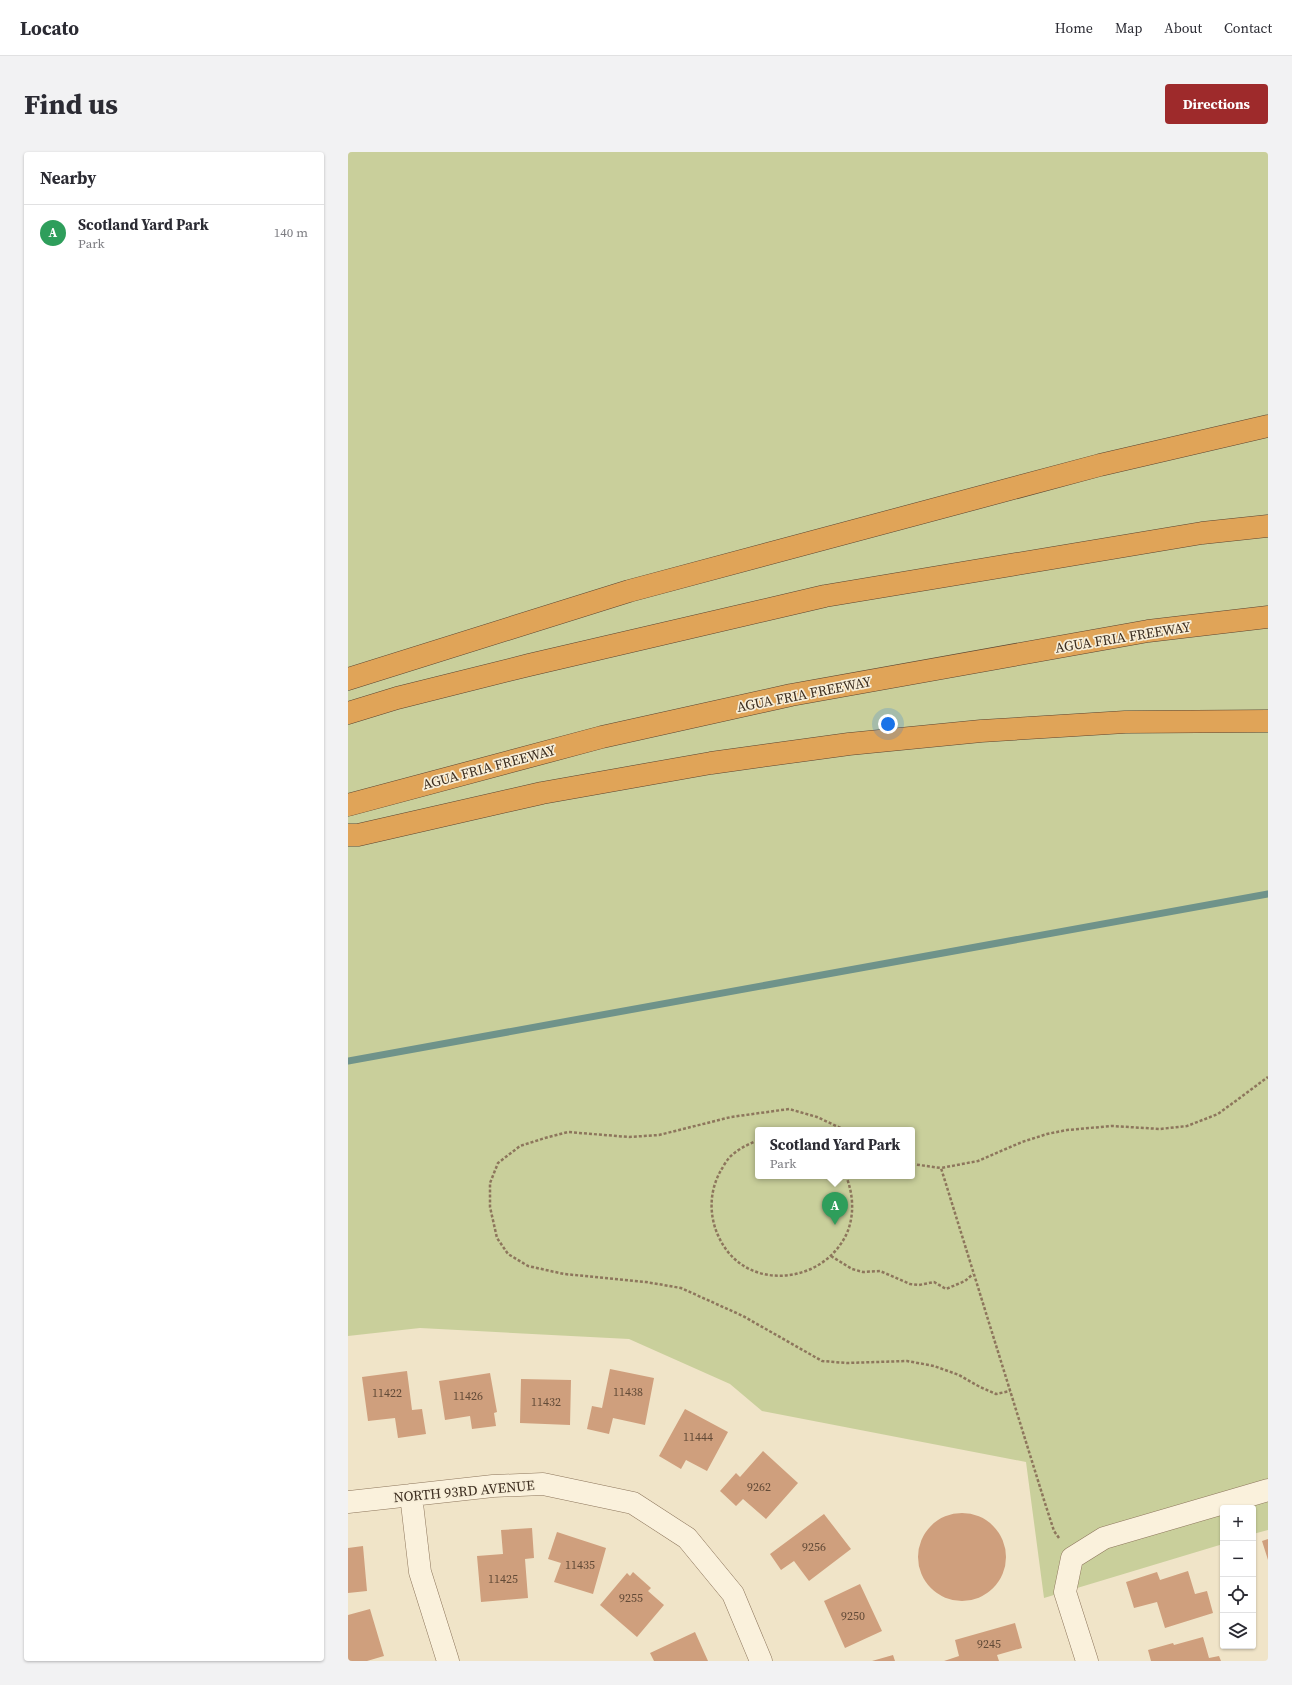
<!DOCTYPE html>
<meta charset="utf-8">
<style>
body{margin:0;font-family:"Source Serif 4",serif;background:#f2f2f3;color:#2b2b33}
.controls{position:absolute;right:12px;bottom:12px;display:grid;overflow:hidden;border-radius:4px;box-shadow:0 1px 3px #0004}
.controls button{width:36px;height:36px;display:grid;place-items:center;padding:0;border:0;border-bottom:1px solid #e1e1e2;background:#fff;color:#2b2b33;font:20px sans-serif}
.you{position:absolute;left:540px;top:572px;width:14px;height:14px;margin:-10px;border:3px solid #fff;border-radius:50%;background:#1a73e8;box-shadow:0 0 0 6px #1a73e833}
.badge{display:grid;place-items:center;width:26px;height:26px;border-radius:50%;background:#9e2a2b;color:#fff;font-size:13px;font-weight:700}
.pin{position:absolute;translate:-50% -33px;filter:drop-shadow(0 1px 2px #0008)}
.pin::after{content:'';position:absolute;top:21px;width:14px;height:12px;background:inherit;clip-path:polygon(0 0,100% 0,50% 100%)}
.popup{position:absolute;left:407px;top:975px;width:160px;height:52px;box-sizing:border-box;display:grid;place-content:center;border-radius:4px;background:#fff;filter:drop-shadow(0 1px 3px #0005);font-size:13px;white-space:nowrap;color:#7c7c81}
.popup b{font-size:15px;color:#2b2b33}
.popup::after{content:'';position:absolute;left:50%;top:100%;margin-left:-8px;border:8px solid transparent;border-top-color:#fff}
.list{margin:0;padding:0;list-style:none}
h2{display:flex;justify-content:space-between;align-items:center;height:52px;margin:0;padding:0 16px;font-size:17px}
h2 small{font-size:13px;font-weight:400;color:#7c7c81}
.list li{display:grid;grid-template-columns:26px 1fr auto;gap:12px;align-items:center;box-sizing:border-box;height:56px;padding:0 16px;border-top:1px solid #e1e1e2}
.list b{display:block;font-size:15px;white-space:nowrap}
.list p{margin:0;font-size:13px;white-space:nowrap;color:#7c7c81}
.list em{font-size:13px;font-style:normal;color:#7c7c81}
.icon{flex:none;width:22px;height:22px;fill:none;stroke:currentColor;stroke-width:2;stroke-linecap:round;stroke-linejoin:round}
.map{position:relative;flex:none;width:920px;height:1509px;overflow:hidden;border-radius:4px}
header{display:flex;align-items:center;gap:24px;box-sizing:border-box;height:56px;padding:0 20px;background:#fff;border-bottom:1px solid #e1e1e2}
header strong{font-size:19px}
nav{display:flex;gap:22px;margin-inline-start:auto;font-size:14px}
.intro{display:flex;align-items:center;justify-content:space-between;box-sizing:border-box;height:96px;padding:0 24px}
h1{margin:0;font-size:28px}
.button{padding:10px 18px;border-radius:4px;background:#9e2a2b;color:#fff;font-size:14px;font-weight:700}
main{display:flex;gap:24px;padding:0 24px}
aside{flex:1;background:#fff;border-radius:4px;box-shadow:0 1px 3px #0004}
.map>svg:first-child{display:block}
.green{fill:#c9cf9b;fill-rule:evenodd}
.lines{fill:none;stroke-linecap:round;stroke-linejoin:round}
.stream{stroke:#6f938a;stroke-width:7}
.building{fill:#cf9f7d}
.minor-casing{stroke:#8d765c;stroke-width:23}
.highway-casing{stroke:#5b4430;stroke-width:23}
.path{stroke:#8d765c;stroke-width:2.5;stroke-dasharray:3 2;stroke-linecap:butt}
.minor{stroke:#faf1dc;stroke-width:22}
.highway{stroke:#e0a458;stroke-width:22}
.labels{text-anchor:middle;stroke-width:3.5;stroke-linejoin:round;paint-order:stroke}
.number-label{font-size:12px;fill:#624a37}
.street-label{font-size:14px;fill:#3d2e20;stroke:#f7eed8}
</style>
<header>
<strong>Locato</strong>
<nav><a>Home</a><a>Map</a><a>About</a><a>Contact</a></nav>
</header>
<div class="intro"><h1>Find us</h1><a class="button">Directions</a></div>
<main>
<aside>
<h2>Nearby<small></small></h2>
<ul class="list">
<li><span class="badge" style="background:#2e9e5b">A</span><div><b>Scotland Yard Park</b><p>Park</p></div><em>140 m</em></li>
</ul>
</aside>
<div class="map">
<svg width="920" height="1509" viewBox="0 0 920 1509">
<rect width="100%" height="100%" fill="#f0e4c8"/>
<path class="green" d="M0,0H920V1378L905,1382V1356H875V1392L696,1446L678,1310L414,1259L382,1232L281,1187L72,1176L0,1184ZM410,978H564V1024H410Z"/>
<g class="lines">
<path class="stream" d="M0,909L920,742"/>
</g>
<path class="building" d="M262,1217L306,1226L297,1273L265,1266L261,1282L239,1277L244,1254L254,1256Z
M59,1219L64,1258L74,1257L78,1282L50,1286L47,1266L20,1269L14,1225Z
M142,1221L149,1260L146,1261L148,1274L124,1277L122,1264L97,1268L91,1229Z
M173,1227L223,1228L222,1273L172,1271Z
M337,1257L380,1280L359,1319L338,1308L333,1317L311,1304Z
M415,1299L450,1331L418,1367L395,1347L388,1354L372,1339L388,1321L392,1325Z
M570 1405a44 44 0 1 1 88 0a44 44 0 1 1-88 0Z
M476,1362L503,1397L461,1429L446,1409L433,1418L422,1402Z
M184,1376L186,1406L177,1407L180,1446L133,1450L129,1404L155,1402L153,1378Z
M209,1380L258,1396L245,1442L206,1430L213,1411L200,1407Z
M920,1387V1408L914,1389Z
M15,1394L19,1439L0,1441V1396Z
M840,1419L847,1442L859,1439L865,1461L817,1476L809,1450L786,1456L778,1430L809,1420L812,1428Z
M285,1420L303,1436L300,1439L316,1453L289,1485L252,1453L279,1421L282,1424Z
M512,1432L534,1479L497,1496L476,1449Z
M22,1457L36,1504L19,1509H0V1463Z
M667,1471L674,1496L649,1503L651,1509H596L611,1504L607,1488Z
M347,1480L360,1509H306L302,1501Z
M855,1485L861,1506L871,1504L873,1509H803L800,1498L825,1491L826,1493Z
M545,1503L547,1509H524Z"/>
<g class="lines">
<g class="minor-casing">
<path id="minor" d="M63,1343L72,1420L100,1509
M0,1350L145,1334L195,1332L285,1351L339,1386L385,1442L413,1509
M739,1509L717,1440L724,1406L756,1386L920,1338"/>
</g>
<g class="highway-casing">
<path id="highway" d="M0,527L281,439L752,313L920,274
M0,561L49,546L181,513L477,444L854,381L920,374
M0,653L254,585L443,543L800,479L920,465
M0,683H10L194,641L363,611L501,592L633,579L777,570L920,569"/>
</g>
<path class="path" d="M497,978L469,965L441,957L383,965L311,983L281,985L220,980L197,986L172,994L150,1011L142,1031V1055L149,1086L160,1102L180,1114L216,1122L298,1130L333,1136L395,1164L474,1209L499,1211L559,1209L586,1214L611,1223L632,1235L648,1242L662,1239
M410,988C401,992 392,996 384,1003C379,1007 375,1015 372,1020C358,1046 362,1077 380,1100C409,1136 467,1129 492,1093C507,1073 507,1046 498,1024
M564,1012L593,1016
M483,1104L504,1117L515,1120L532,1119L562,1132L571,1133L586,1130L598,1137L617,1129L625,1122
M711,1386L706,1379L696,1348L593,1016L630,1009L674,990L699,982L719,978L764,974L812,977L839,974L870,962L920,925"/>
<use href="#minor" class="minor"/>
<use href="#highway" class="highway"/>
</g>
<g class="labels">
<g class="number-label">
<text x="280" y="1244">11438</text>
<text x="39" y="1245">11422</text>
<text x="120" y="1248">11426</text>
<text x="198" y="1254">11432</text>
<text x="350" y="1289">11444</text>
<text x="411" y="1339">9262</text>
<text x="466" y="1399">9256</text>
<text x="232" y="1417">11435</text>
<text x="155" y="1431">11425</text>
<text x="283" y="1450">9255</text>
<text x="505" y="1468">9250</text>
<text x="641" y="1496">9245</text>
</g>
<g class="street-label">
<text transform="translate(775 485) rotate(-9)" y="5">AGUA FRIA FREEWAY</text>
<text transform="translate(456 542) rotate(-11)" y="5">AGUA FRIA FREEWAY</text>
<text transform="translate(141 615) rotate(-15)" y="5">AGUA FRIA FREEWAY</text>
<text transform="translate(116 1339) rotate(-5)" y="5">NORTH 93RD AVENUE</text>
</g>
</g>
</svg>
<div class="controls">
<button>+</button>
<button>−</button>
<button><svg class="icon" aria-label="locate" viewBox="0 0 24 24"><circle cx="12" cy="12" r="6"/><path d="M12 2v4M12 18v4M2 12h4M18 12h4"/></svg></button>
<button><svg class="icon" aria-label="layers" viewBox="0 0 24 24"><path d="M12 4l9 5-9 5-9-5zM3 14l9 5 9-5"/></svg></button>
</div>
<div class="you"></div>
<div class="pin badge" style="left:487px;top:1073px;background:#2e9e5b">A</div>
<div class="popup"><b>Scotland Yard Park</b>Park</div>
</div>
</main>
